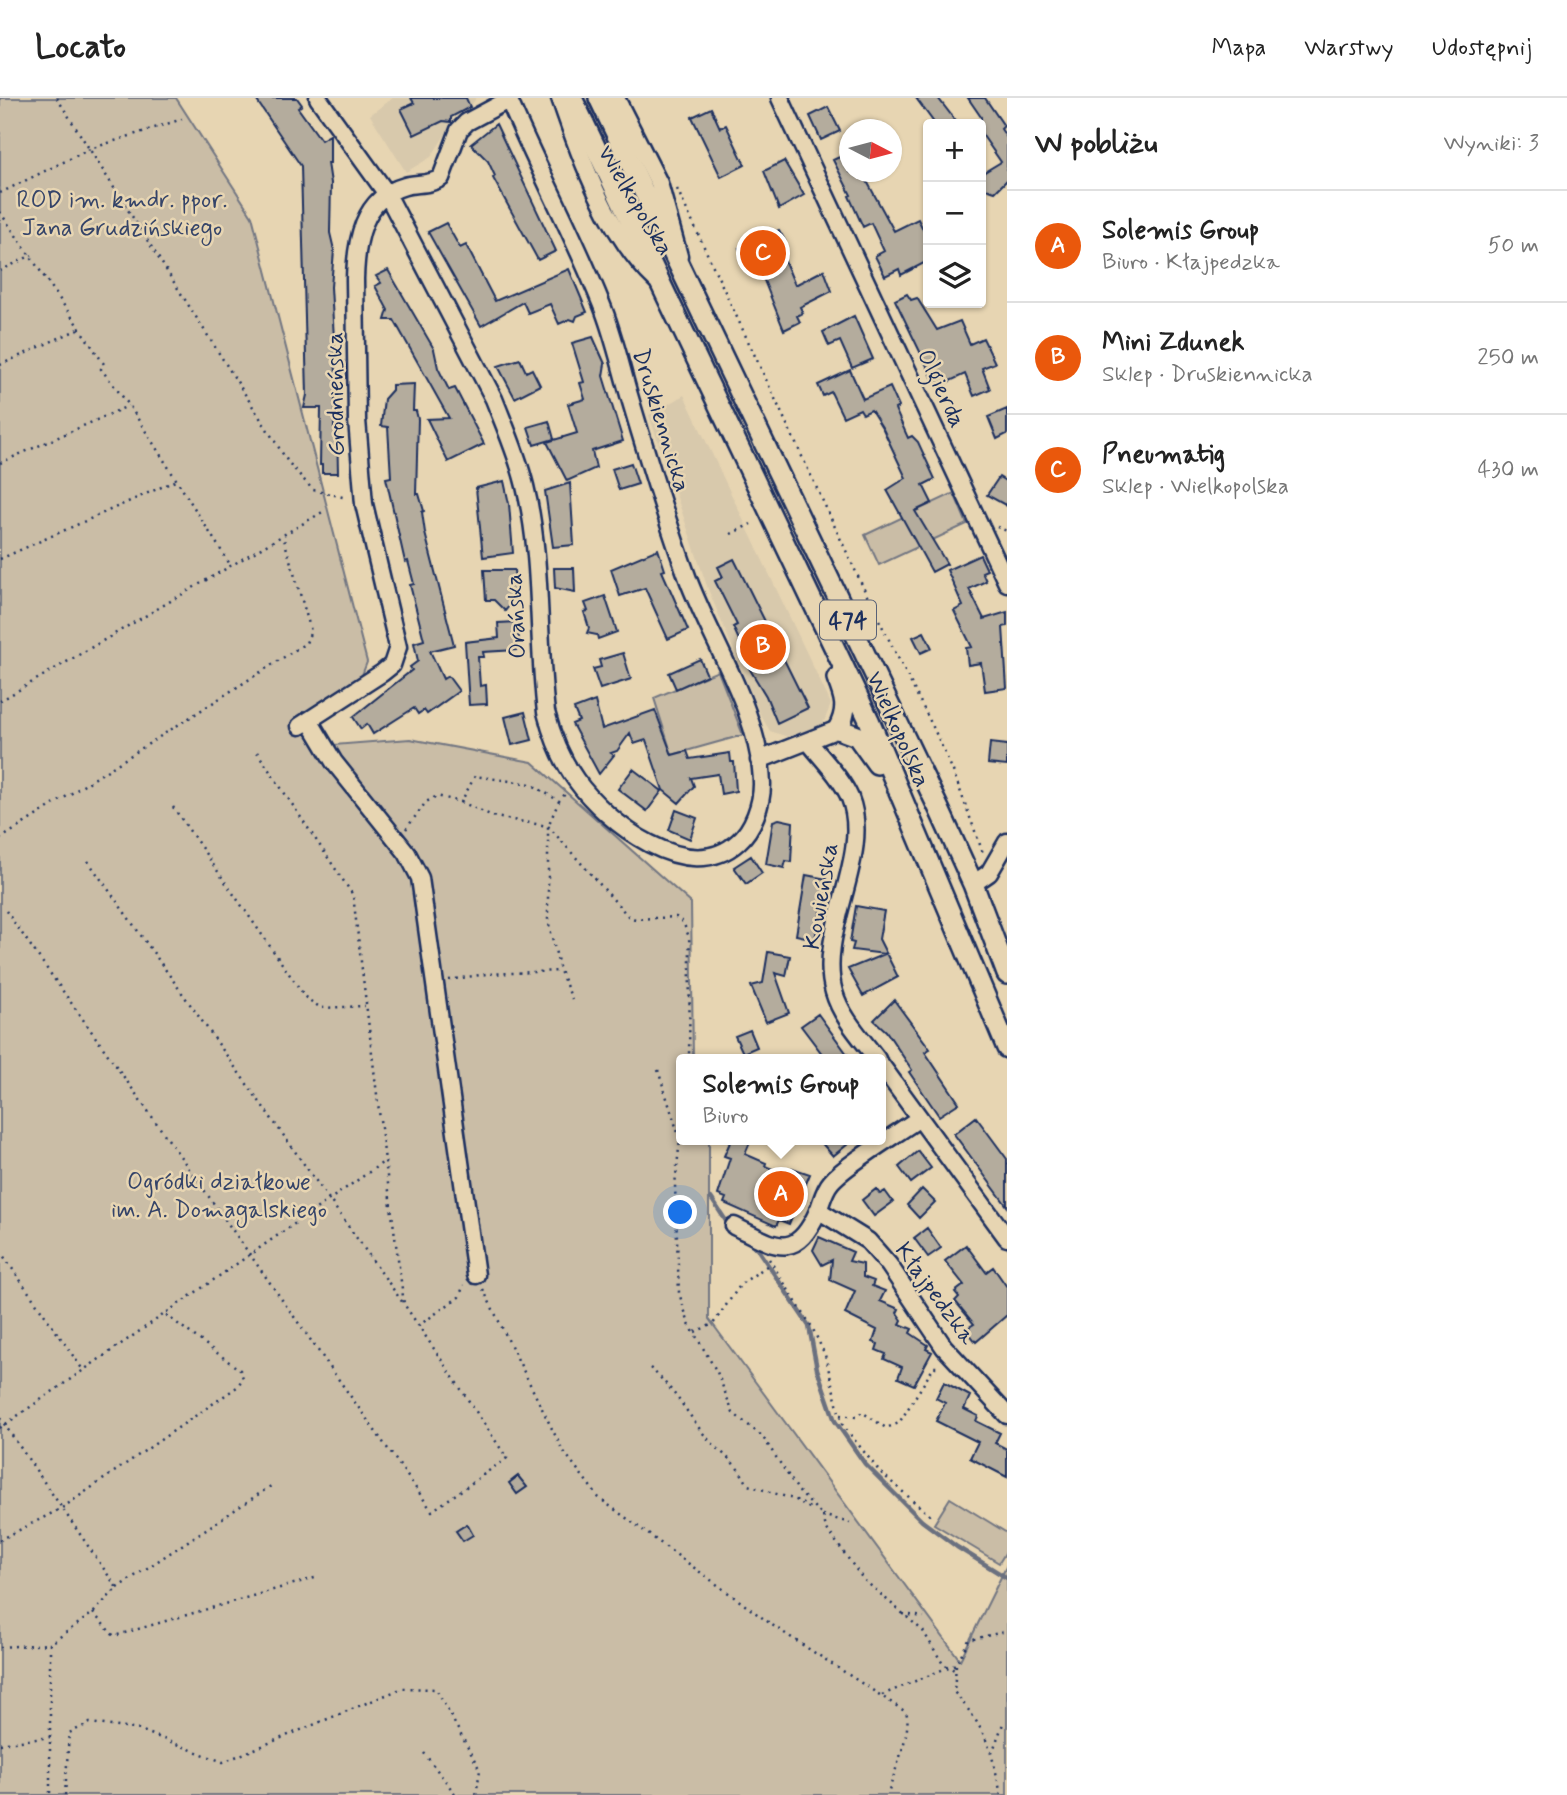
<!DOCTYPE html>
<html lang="pl">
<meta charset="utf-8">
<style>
body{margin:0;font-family:Mynerve,sans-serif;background:#f6f6f6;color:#222}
.controls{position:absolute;right:21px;top:21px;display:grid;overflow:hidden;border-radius:7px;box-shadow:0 2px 5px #0004}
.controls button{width:63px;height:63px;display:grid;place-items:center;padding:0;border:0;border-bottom:2px solid #e0e0e0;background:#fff;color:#222;font:35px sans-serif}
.compass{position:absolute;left:839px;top:21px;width:63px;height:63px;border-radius:50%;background:#fff;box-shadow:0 2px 5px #0004;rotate:96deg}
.you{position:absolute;left:681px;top:1115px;width:24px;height:24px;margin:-18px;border:5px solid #fff;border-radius:50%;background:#1a73e8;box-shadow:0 0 0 10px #1a73e833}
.badge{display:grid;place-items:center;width:46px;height:46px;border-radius:50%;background:#ea580c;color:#fff;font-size:23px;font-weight:700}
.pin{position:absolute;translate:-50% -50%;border:4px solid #fff;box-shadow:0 2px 7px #0006}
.popup{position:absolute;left:676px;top:956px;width:210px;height:91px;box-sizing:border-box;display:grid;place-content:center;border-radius:7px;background:#fff;filter:drop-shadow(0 2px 5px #0005);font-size:23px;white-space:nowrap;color:#767676}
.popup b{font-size:26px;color:#222}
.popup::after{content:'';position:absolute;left:50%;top:100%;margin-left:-14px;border:14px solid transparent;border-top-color:#fff}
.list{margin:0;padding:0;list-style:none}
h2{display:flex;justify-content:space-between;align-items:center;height:91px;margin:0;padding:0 28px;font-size:30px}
h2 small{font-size:23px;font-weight:400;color:#767676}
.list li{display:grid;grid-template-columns:46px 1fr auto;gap:21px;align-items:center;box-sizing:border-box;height:112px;padding:0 28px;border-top:2px solid #e0e0e0}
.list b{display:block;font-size:26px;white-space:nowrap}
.list p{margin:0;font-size:23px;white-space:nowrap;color:#767676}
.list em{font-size:23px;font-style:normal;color:#767676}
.icon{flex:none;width:38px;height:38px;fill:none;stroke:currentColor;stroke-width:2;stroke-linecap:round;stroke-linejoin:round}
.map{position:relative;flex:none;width:1007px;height:1697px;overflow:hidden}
header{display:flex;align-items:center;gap:42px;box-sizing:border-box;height:98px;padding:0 35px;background:#fff;border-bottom:2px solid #e0e0e0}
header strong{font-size:33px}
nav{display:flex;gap:38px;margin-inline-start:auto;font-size:24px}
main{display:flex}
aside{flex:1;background:#fff}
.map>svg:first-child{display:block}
.built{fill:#d8c9ac}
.green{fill:#cabda6;stroke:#727682;stroke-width:2}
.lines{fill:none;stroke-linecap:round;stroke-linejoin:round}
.stream{stroke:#6b707f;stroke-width:4.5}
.building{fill:#b4ac9d;stroke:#1b2f5e;stroke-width:2}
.minor-casing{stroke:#1b2f5e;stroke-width:21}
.major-casing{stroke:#1b2f5e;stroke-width:24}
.path{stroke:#1b2f5e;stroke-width:2.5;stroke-dasharray:2 5;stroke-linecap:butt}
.minor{stroke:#e7d5b2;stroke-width:16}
.major{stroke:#e7d5b2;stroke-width:19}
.labels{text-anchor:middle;stroke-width:5;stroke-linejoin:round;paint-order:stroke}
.shield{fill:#e7d5b2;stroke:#586177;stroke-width:2}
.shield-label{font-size:23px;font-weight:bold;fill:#1b2f5e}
.park-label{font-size:24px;fill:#354469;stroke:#e7d5b2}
.street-label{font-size:24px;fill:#1b2f5e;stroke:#e7d5b2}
</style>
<header>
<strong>Locato</strong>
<nav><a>Mapa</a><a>Warstwy</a><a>Udostępnij</a></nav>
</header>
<main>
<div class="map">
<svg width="1007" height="1697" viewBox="0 0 1007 1697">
<rect width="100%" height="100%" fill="#e7d5b2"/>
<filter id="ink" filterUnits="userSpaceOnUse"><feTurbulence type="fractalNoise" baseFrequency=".0143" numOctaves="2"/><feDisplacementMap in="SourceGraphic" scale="14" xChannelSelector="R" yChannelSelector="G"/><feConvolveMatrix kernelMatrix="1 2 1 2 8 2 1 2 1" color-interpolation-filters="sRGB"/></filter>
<g filter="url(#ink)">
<path class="built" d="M393,0H476L470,9L451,19V28L431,59L406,74L370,17Z
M684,297L831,606L823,626L791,640L770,633L761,618L708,491L649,317Z"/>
<path class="green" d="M0,0H176L252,118L367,564L362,577L311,610L334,647L410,641L532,664L691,805L693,961H681V1042H709V1221L960,1562L1007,1467V1697H0Z
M954,395L967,426L879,467L865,437Z
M718,573L743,637L672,657L654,600Z
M950,1400L1007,1435V1452L999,1465L934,1426Z"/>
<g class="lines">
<path class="stream" d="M711,1100L730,1129
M748,1143L758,1152L809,1228L817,1271L835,1323L865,1366L922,1423L957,1449L1007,1480"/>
</g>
<path class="building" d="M255,0H297L302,7L298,10L321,42L330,37V65H328L331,85L330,135L334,152L331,189L336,275L334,330H337L338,375H322V367H320L321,310H304L307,297L301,68Z
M411,0H466L470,9L451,19V24L443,23L414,37L401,11L414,5Z
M916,0H938L958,26H935Z
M968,0H985L1004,28L1001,31L1007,40V82L995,94L983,90L981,82L983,75L1001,64L981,35V19Z
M828,9L840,33L821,42L810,18Z
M711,10L720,30L726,27L745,67L721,79L692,19Z
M496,26L556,153L538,162L493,80L495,78L488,63L471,46Z
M850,54V74H862L894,133L918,121L928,141V163L901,177L899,171L885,178L875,158L884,153L871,125L863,129L849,98L851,97L833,62Z
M784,63L804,97L779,111L764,73Z
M446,125L460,150L466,147L495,203L569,171L587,214L577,218L575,223L570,221L559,226L550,206L528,215L523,204L481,228L428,134Z
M779,132L785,143L782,144L786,157L783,159L795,187L824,172L832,193L800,209L803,215L797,218L800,224L784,232L759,170L750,174L739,150Z
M388,172L434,251L438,270L449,292L455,290L484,346L448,364L427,321L449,320L394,222H385L388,212L375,188L381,185L376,178Z
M907,196L911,202L917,200L937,232L960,223L970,246L983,240L995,265L982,270L990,291L974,298L965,276L937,289L895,202Z
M854,218L873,261L852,270L840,243L829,248L823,234Z
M593,239L605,266L603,278L623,343L592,353L596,370L567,383L547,344L577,335L568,306L585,301L580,285L584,284L572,245Z
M520,261L526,274L532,271L540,287L515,300L498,268Z
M850,272L863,301L890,289L899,309L895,311L908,340L912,338L918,344L935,381L923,387L932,405L915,413L947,466L932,474L887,392L906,380L883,331L871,312L863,316L860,311L843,319L831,294L823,298L818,287Z
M414,286L413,313H416L418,321L416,396H419L424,413L422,414L425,435L454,547L430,553L443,581L448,578L459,593L427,616L424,612L418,616L414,610L373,636L367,626L361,631L353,619L412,572L410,569L418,563L414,545L424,542L410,487L414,486L408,463L405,464L386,380L391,379L388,329L381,328L384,301L392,292V287Z
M1007,311V336L997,341L988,319Z
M549,323L554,341L534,347L528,329Z
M631,365L638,386L619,392L612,371Z
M999,379L1007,384V408L987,397Z
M504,383L509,406L513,455L483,459L476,390Z
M570,385L574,447L553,449L545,393Z
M658,451L665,472L662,473L688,532L668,541L645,490L620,498L611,471Z
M980,457L987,472L982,474L986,483L969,491L984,521L1007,514V528L1003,529L1007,590L985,593L981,565L968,567L966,550L972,549L954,513L963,508L947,472Z
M734,461L808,610L777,625L766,598L749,570L751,568L733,529L737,527L715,483L723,479L718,469Z
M554,470H574L575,494L555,490Z
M484,472H514L516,499L505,513L494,502H486Z
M605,498L617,534L598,541L597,537L587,535L589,530L584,514L588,513L585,505Z
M518,524L519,546H515L516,552L483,554L484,559H478L480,588L486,587L487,606L469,607L465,544L499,540L498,525Z
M924,534L932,550L921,555L913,539Z
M623,555L631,581L600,591L593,571L601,569L599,562Z
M700,561L707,577L676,591L669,575Z
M595,603L602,631L655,612L672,657L687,653L690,661L730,655L731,664H734L736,693L721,696L718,676L691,680L694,688L679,705L663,692L646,642L634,646L630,635L617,653L611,655L614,657L599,676L572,626L579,623L574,611Z
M525,614L532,642L512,647L505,619Z
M990,645L1007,647V668L988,666Z
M633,671L662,693L647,713L618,691Z
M676,712L697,720L690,741L669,732Z
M779,721L793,724L791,764L786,763L784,770L766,766L773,723Z
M751,758L762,775L746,786L734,769Z
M806,777L827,781L815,841L796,837Z
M856,808L884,813L879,841L898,879L863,898L848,871L885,856L852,852L854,845L850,844Z
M768,854L790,858L786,878L775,875L789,915L766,924L751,888L763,885Z
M894,902L930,951L925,954L959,1005L939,1018L909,974L912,972L886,933L874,922Z
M818,916L847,956L839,961H826L801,928Z
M750,932L757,949L743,955L735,938Z
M976,1019L1007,1061V1108L954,1036Z
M731,1042H751L745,1056L766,1065L765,1068L789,1078L792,1070L810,1076L789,1126L779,1122L776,1128L724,1105L726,1100L718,1097L730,1060L724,1058Z
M819,1042H853L833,1058Z
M918,1053L931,1070L911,1085L899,1069Z
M876,1091L880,1096L885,1093L893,1104L874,1118L862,1102Z
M922,1091L935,1104L919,1120L907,1107Z
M927,1130L941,1150L928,1159L914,1140Z
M819,1139L853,1154L849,1163L863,1166V1179L874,1183L872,1188L885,1193L880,1203L899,1211L897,1215L902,1222L900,1226L912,1231L910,1235L928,1247L926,1251L932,1254L914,1287L898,1280L902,1269L884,1261L886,1256L876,1252L878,1246L873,1244L877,1232L845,1216L855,1193L830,1182L832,1162L822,1167L813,1152Z
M966,1147L986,1174L993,1169L1007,1189V1217L976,1244L966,1231L974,1226L955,1203L959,1199L955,1194L964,1187L945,1163Z
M944,1284L970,1298L964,1311L978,1318L976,1323L1000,1335L995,1345L1007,1351V1379L970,1360L978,1344L936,1323L945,1305L936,1300Z
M518,1378L527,1389L517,1396L509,1385Z
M467,1426L473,1437L463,1443L456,1433Z"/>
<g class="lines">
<g class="minor-casing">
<path id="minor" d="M318,0L387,96L494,301C505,329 518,358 525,388C543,461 537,540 546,614C552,638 561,661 576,682C606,724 688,789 738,744C753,731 762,706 762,686C761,617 712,545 688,481C666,421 647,358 629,297C620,266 613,234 601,205C573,135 537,69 508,0
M560,0C580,60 609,138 656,182
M616,0L659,85L679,158
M780,0L1007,485
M309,622L334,664L407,755L420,780L476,1177
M300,628L382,575L392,567L398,549L364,406L357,322L355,181C356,144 362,100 405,88C417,85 430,87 441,80L459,32L467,24L508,2
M809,644C822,661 841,679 850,700C873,758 816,834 834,894C841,919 862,941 877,961
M759,662L838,631
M973,786L989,775L1007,744
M881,967L1007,1140
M818,1112L868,1143L889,1167L944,1249L1007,1317
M734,1128C775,1148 795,1165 818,1113C822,1103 824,1092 831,1084C846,1066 897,1036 918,1021"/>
</g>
<g class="major-casing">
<path id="major" d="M572,0L869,622L1007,950
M599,0L939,711L973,786L1007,876
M837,580C845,600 849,611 838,631L857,638L877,666"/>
</g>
<path class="path" d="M57,0L288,364L313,392L347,400
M677,91L870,504L933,629L953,673L983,755
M0,95L90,51L182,21
M0,114L104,266L101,271L129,307L231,468
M0,173L32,157
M0,267L81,230
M0,365L128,308
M997,429L1007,433
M731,436L751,426
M0,461L175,383
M0,603L326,412
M257,654L353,797L385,1063
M559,703L548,728V822L560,873L572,901
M461,704L495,719L548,728L628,818L635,821L676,819L683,824L689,839L690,859L689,961
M173,709L306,900L321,910L365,908
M406,731L426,704L437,698L461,704L475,678L531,686L559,703L566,695
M0,741L306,545L311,533L283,438
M88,763L403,1205
M449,882L486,876L560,873
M658,972L679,1038
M681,1032L675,1087L679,1195L689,1226L717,1274L733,1315L762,1338L800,1395L823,1418L826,1430L863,1481L923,1533L943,1566L956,1573
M0,1153L83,1272
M769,1161L812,1229L825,1257L842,1326L880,1374L933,1420
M483,1191L562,1351L599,1400L775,1529L906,1614C913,1632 893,1675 888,1697
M418,1228L459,1199L464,1187
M695,1234L713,1226L741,1186L771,1165
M650,1270C672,1289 685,1311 702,1334C718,1354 736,1362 748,1387L796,1402L813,1412
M840,1317L856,1319L862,1314L886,1330L899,1325L934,1269H941
M0,1320L117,1490L93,1515L50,1546V1697
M0,1330L385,1063L404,1206L507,1360L432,1413L6,813
M822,1417L850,1425
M0,1442L62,1410L237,1289L243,1280L240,1272L166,1217
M117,1490L274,1386
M93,1515L114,1538L318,1479
M903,1516L924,1519
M0,1549L50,1546
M956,1567L954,1594C986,1631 991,1649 1001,1697
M882,1597L956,1566L969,1542L1007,1533
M0,1646L50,1639
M424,1655L456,1697
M992,1655L1004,1623
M65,1697L69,1635L90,1625L140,1632L223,1664L403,1590L436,1591L480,1672L476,1697"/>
<use href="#minor" class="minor"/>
<use href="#major" class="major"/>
</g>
</g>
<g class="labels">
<rect class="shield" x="820" y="502.5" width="56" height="39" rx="5"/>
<g class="shield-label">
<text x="848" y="530">474</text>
</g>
<g class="park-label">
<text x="122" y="109">ROD im. kmdr. ppor.<tspan x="122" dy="28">Jana Grudzińskiego</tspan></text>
<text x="219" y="1091">Ogródki działkowe<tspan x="219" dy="28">im. A. Domagalskiego</tspan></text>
</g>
<g class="street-label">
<text transform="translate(636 102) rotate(59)" y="8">Wielkopolska</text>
<text transform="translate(942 290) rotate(65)" y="8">Olgierda</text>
<text transform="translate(335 296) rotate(-91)" y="8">Grodnieńska</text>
<text transform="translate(662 322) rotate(73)" y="8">Druskiennicka</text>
<text transform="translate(515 518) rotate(-93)" y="8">Orańska</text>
<text transform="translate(899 631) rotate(66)" y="8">Wielkopolska</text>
<text transform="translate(820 798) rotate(-80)" y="8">Kowieńska</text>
<text transform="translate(936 1195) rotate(54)" y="8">Kłajpedzka</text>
</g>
</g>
</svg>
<div class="controls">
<button>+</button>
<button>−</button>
<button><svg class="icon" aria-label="layers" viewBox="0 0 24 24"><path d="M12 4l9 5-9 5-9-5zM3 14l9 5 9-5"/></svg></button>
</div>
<svg class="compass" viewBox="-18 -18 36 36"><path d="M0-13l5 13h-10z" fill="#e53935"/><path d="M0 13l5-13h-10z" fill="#767676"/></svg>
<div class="you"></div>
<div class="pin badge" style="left:781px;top:1096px">A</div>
<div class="popup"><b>Solemis Group</b>Biuro</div>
<div class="pin badge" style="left:763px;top:549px">B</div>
<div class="pin badge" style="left:763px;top:155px">C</div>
</div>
<aside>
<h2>W pobliżu<small>Wyniki: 3</small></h2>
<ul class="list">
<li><span class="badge">A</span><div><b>Solemis Group</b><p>Biuro · Kłajpedzka</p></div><em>50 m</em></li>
<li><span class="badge">B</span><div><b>Mini Zdunek</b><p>Sklep · Druskiennicka</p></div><em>250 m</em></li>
<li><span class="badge">C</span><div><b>Pneumatig</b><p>Sklep · Wielkopolska</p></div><em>430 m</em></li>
</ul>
</aside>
</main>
